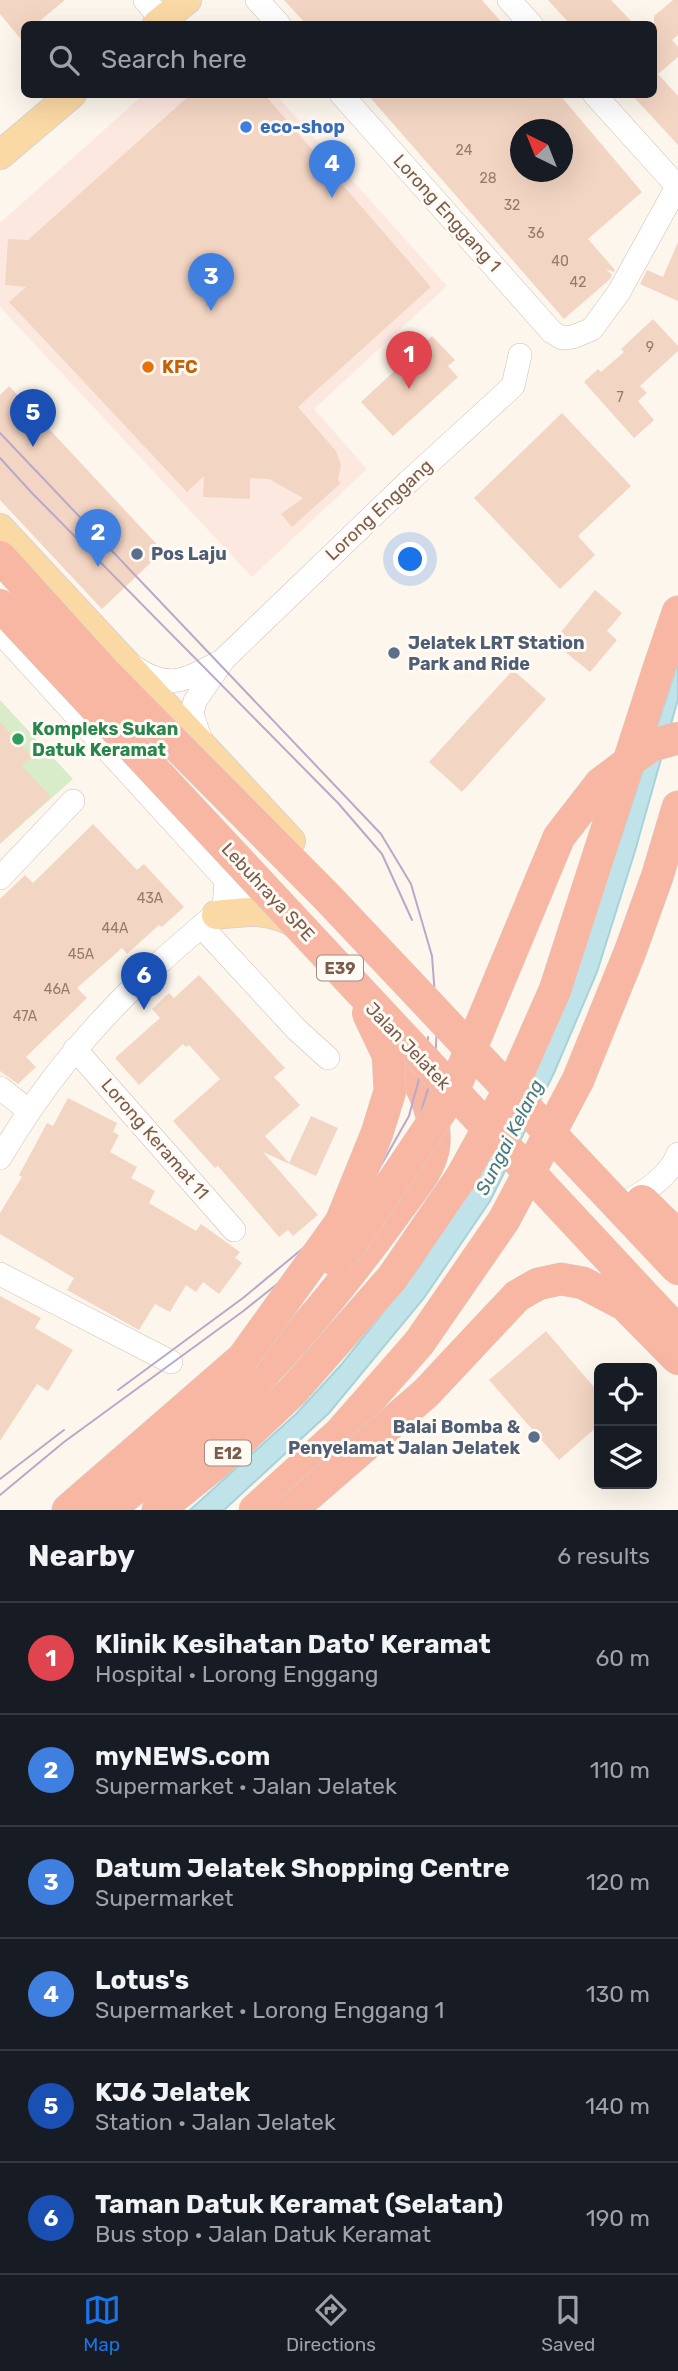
<!DOCTYPE html>
<meta charset="utf-8">
<style>
body{margin:0;font-family:Rubik,sans-serif;background:#242831;color:#f1f3f6}
.controls{position:absolute;right:21px;bottom:21px;display:grid;overflow:hidden;border-radius:10px;box-shadow:0 7px 28px #0002}
.controls button{width:63px;height:63px;display:grid;place-items:center;padding:0;border:0;border-bottom:2px solid #363941;background:#171b24;color:#f1f3f6;font:35px sans-serif}
.compass{position:absolute;left:510px;top:119px;width:63px;height:63px;border-radius:50%;background:#171b24;box-shadow:0 7px 28px #0002;rotate:317deg}
.you{position:absolute;left:411px;top:560px;width:24px;height:24px;margin:-18px;border:5px solid #fff;border-radius:50%;background:#1a73e8;box-shadow:0 0 0 10px #1a73e833}
.badge{display:grid;place-items:center;width:46px;height:46px;border-radius:50%;background:#1a73e8;color:#fff;font-size:23px;font-weight:700}
.pin{position:absolute;translate:-50% -58px;filter:drop-shadow(0 2px 4px #0008)}
.pin::after{content:'';position:absolute;top:37px;width:24px;height:21px;background:inherit;clip-path:polygon(0 0,100% 0,50% 100%)}
.list{margin:0;padding:0;list-style:none}
h2{display:flex;justify-content:space-between;align-items:center;height:91px;margin:0;padding:0 28px;font-size:30px}
h2 small{font-size:23px;font-weight:400;color:#9ea1a6}
.list li{display:grid;grid-template-columns:46px 1fr auto;gap:21px;align-items:center;box-sizing:border-box;height:112px;padding:0 28px;border-top:2px solid #363941}
.list b{display:block;font-size:26px;white-space:nowrap}
.list p{margin:0;font-size:23px;white-space:nowrap;color:#9ea1a6}
.list em{font-size:23px;font-style:normal;color:#9ea1a6}
.icon{flex:none;width:38px;height:38px;fill:none;stroke:currentColor;stroke-width:2;stroke-linecap:round;stroke-linejoin:round}
.map{position:relative;flex:none;width:678px;height:1510px;overflow:hidden}
.search{position:absolute;background:#171b24;box-shadow:0 7px 28px #0002;left:21px;right:21px;top:21px;height:77px;display:flex;align-items:center;gap:18px;box-sizing:border-box;padding:0 24px;border-radius:10px;color:#9ea1a6;font-size:26px}
.sheet{height:763px;background:#171b24}
nav{display:flex;justify-content:space-around;align-items:center;box-sizing:border-box;height:98px;border-top:2px solid #363941;background:#171b24;font-size:19px;color:#9ea1a6}
nav a{display:grid;justify-items:center;gap:4px}
nav .on{color:#1a73e8}
.map>svg:first-child{display:block}
.commercial{fill:#fde8e0}
.green{fill:#d8ecc9}
.water{fill:#bfe3e8;stroke:#a5d3da;stroke-width:2}
.building{fill:#f3d5c3;fill-rule:evenodd}
.lines{fill:none;stroke-linecap:round;stroke-linejoin:round}
.minor-casing{stroke:#d1beb0;stroke-width:24}
.major-casing{stroke:#dad1cd;stroke-width:30}
.highway-casing{stroke:#dad1cd;stroke-width:33}
.minor{stroke:#fff;stroke-width:23}
.major{stroke:#fbd9a5;stroke-width:28}
.highway{stroke:#f7b7a3;stroke-width:32}
.tram{stroke:#b9a8c9;stroke-width:2}
.highway-bridge-casing{stroke:#dad1cd;stroke-width:33;stroke-linecap:butt}
.highway-bridge{stroke:#f7b7a3;stroke-width:32}
.shop-dot{fill:#3f7fe0;stroke:#fffaf3;stroke-width:2.5}
.food-dot{fill:#e8710a;stroke:#fffaf3;stroke-width:2.5}
.service-dot{fill:#5c6f8a;stroke:#fffaf3;stroke-width:2.5}
.leisure-dot{fill:#2e9e5b;stroke:#fffaf3;stroke-width:2.5}
.labels{text-anchor:middle;stroke-width:6;stroke-linejoin:round;paint-order:stroke}
.number-label{font-size:14px;fill:#987a6a}
.shield{fill:#fffaf3;stroke:#a28b7f;stroke-width:2}
.shield-label{font-size:16px;font-weight:bold;fill:#7a5c4d}
.shop-label{font-size:18px;font-weight:bold;fill:#366cbe;stroke:#fffaf3;text-anchor:start}
.street-label{font-size:18px;fill:#7a5c4d;stroke:#fffaf3}
.food-label{font-size:18px;font-weight:bold;fill:#c56008;stroke:#fffaf3;text-anchor:start}
.service-label{font-size:18px;font-weight:bold;fill:#4e5e75;stroke:#fffaf3;text-anchor:start}
.leisure-label{font-size:18px;font-weight:bold;fill:#27864d;stroke:#fffaf3;text-anchor:start}
.water-label{font-size:19px;font-style:italic;fill:#437c86;stroke:#fffaf3}
</style>
<div class="map">
<svg width="678" height="1510" viewBox="0 0 678 1510">
<rect width="100%" height="100%" fill="#fdf6ec"/>
<path class="commercial" d="M143,95H276L447,286L314,409L367,469L252,577L0,307V223Z"/>
<path class="green" d="M0,700L73,779L0,844Z"/>
<path class="water" d="M678,662V699L635,851L597,972L554,1073L490,1201L424,1298L329,1413L224,1510H190L296,1414L341,1365L419,1267L469,1190L571,976L620,840Z"/>
<path class="building" d="M0,0H65L36,24H24V43L0,14Z
M284,0H482L503,24H306Z
M548,0H611L634,24H570Z
M673,0H678V35L672,40L678,47V57L658,74L678,96V145L631,94H654V16Z
M191,94H264L431,287L298,407L336,451L341,465L338,480L341,483L292,527L281,514L303,498L269,479L250,478V499L203,497L204,476L187,492L9,302L26,287L5,285L8,239L28,240Z
M367,94H559L642,192L588,239L615,270L614,272L606,269L612,275L609,280L564,319ZM521,130H563V172H521Z
M678,242V301L640,284L647,270L663,277Z
M653,319L678,346V351L640,386L647,393L638,401L654,420L634,438L584,382L598,369L601,372L624,352L621,349Z
M432,336L455,360L448,366L458,377L393,436L361,402Z
M9,386L163,551L102,609L0,500V395Z
M562,413L631,486L578,536L595,555L560,589L474,498Z
M595,590L622,613L607,631L617,640L590,672L553,642Z
M513,670L546,699L462,792L429,762Z
M0,722L32,757L22,766L51,797L0,843Z
M93,824L137,870L144,864L184,907L162,927L159,925L127,954L122,948L77,988L87,998L26,1057L36,1067L18,1084L0,1071V899L25,875L33,883Z
M199,975L285,1068L274,1077L300,1105L265,1136L289,1163L311,1116L338,1128L316,1176L263,1152L318,1215L293,1236L288,1230L279,1237L218,1166L215,1168L173,1121L220,1079L189,1045L186,1047L183,1044L139,1085L115,1058L160,1018L152,1009L169,993L174,998Z
M68,1098L117,1123L113,1132L119,1135L110,1152L137,1167L131,1178L155,1191L149,1203L196,1231L201,1224L240,1252L235,1258L242,1263L219,1294L203,1282L196,1292L186,1285L170,1312L155,1304L139,1330L67,1290L74,1278L0,1234V1213L22,1177L19,1175L47,1123L53,1126Z
M0,1296L41,1318L35,1328L73,1350L48,1391L37,1384L0,1441Z
M546,1331L599,1393V1425L559,1460L489,1380Z"/>
<g class="lines">
<g class="minor-casing">
<path id="minor" d="M145,0L162,20
M257,0L279,24
M509,0L531,24
M341,94L552,332L562,338L573,337L592,329L619,292L678,185
M594,94L677,186
M0,632L226,880L224,908
M134,667C168,690 184,681 218,663
M202,744L192,714L195,701L224,659L408,482L513,386L520,355
M0,878L73,801
M202,927L296,1029L328,1058
M75,1049L234,1230
M0,1088L28,1110
M0,1158C40,1090 83,1036 140,981C177,945 219,913 256,877
M622,1204C644,1193 669,1177 678,1154
M0,1274L171,1362"/>
</g>
<g class="major-casing">
<path id="major" d="M157,24L187,0
M0,155L72,94
M0,528L291,841
M216,915C249,911 269,908 298,925"/>
</g>
<g class="highway-casing">
<path id="highway" d="M658,671L678,612
M630,952L657,877L678,807
M68,1510L243,1358
M108,1510C142,1482 179,1456 211,1426C280,1362 340,1289 395,1213C408,1194 432,1169 434,1145C438,1101 408,1065 386,1030
M158,1510L220,1460L292,1392
M255,1510L340,1433L419,1343"/>
</g>
<use href="#minor" class="minor"/>
<use href="#major" class="major"/>
<use href="#highway" class="highway"/>
<path class="tram" d="M0,433L381,834L411,884L432,956L437,1023L435,1067L418,1121L385,1181L330,1242L242,1312L64,1442L0,1495
M0,458L31,492L338,803L382,854L412,920
M356,1197L375,1176L409,1116L428,1046V1037
M118,1390L243,1298L331,1225L340,1215
M0,1479L64,1430"/>
<g class="highway-bridge-casing">
<path id="highway-bridge" d="M0,557L104,672L328,898L678,1269
M0,605L678,1332
M642,1201L678,1236
M336,1261L349,1247L452,1094L559,837L600,784L650,746L678,738
M419,1343L504,1220L578,1080L630,952
M243,1358L341,1222L377,1133L390,1091L388,1055L368,1013
M292,1392L392,1278L462,1176L517,1076L555,990L658,671
M291,1510L426,1393L517,1296L538,1284L561,1279L583,1283L625,1305L678,1359"/>
</g>
<use href="#highway-bridge" class="highway-bridge"/>
</g>
<circle class="shop-dot" cx="246" cy="127" r="7"/>
<circle class="food-dot" cx="148" cy="367" r="7"/>
<g class="service-dot">
<circle cx="137" cy="554" r="7"/>
<circle cx="394" cy="653" r="7"/>
<circle cx="534" cy="1437" r="7"/>
</g>
<circle class="leisure-dot" cx="18" cy="739" r="7"/>
<g class="labels">
<g class="number-label">
<text x="464" y="155">24</text>
<text x="488" y="183">28</text>
<text x="512" y="210">32</text>
<text x="536" y="238">36</text>
<text x="560" y="266">40</text>
<text x="578" y="287">42</text>
<text x="650" y="352">9</text>
<text x="620" y="402">7</text>
<text x="150" y="903">43A</text>
<text x="115" y="933">44A</text>
<text x="81" y="959">45A</text>
<text x="57" y="994">46A</text>
<text x="25" y="1021">47A</text>
</g>
<g class="shield">
<rect x="317" y="955.5" width="46" height="25" rx="5"/>
<rect x="205" y="1440.5" width="46" height="25" rx="5"/>
</g>
<g class="shield-label">
<text x="340" y="974">E39</text>
<text x="228" y="1459">E12</text>
</g>
<g class="shop-label">
<text x="260" y="133">eco-shop</text>
</g>
<g class="street-label">
<text transform="translate(447 213) rotate(48)" y="6">Lorong Enggang 1</text>
<text transform="translate(379 510) rotate(-43)" y="6">Lorong Enggang</text>
<text transform="translate(268 892) rotate(47)" y="6">Lebuhraya SPE</text>
<text transform="translate(408 1046) rotate(46)" y="6">Jalan Jelatek</text>
<text transform="translate(155 1139) rotate(49)" y="6">Lorong Keramat 11</text>
</g>
<g class="food-label">
<text x="162" y="373">KFC</text>
</g>
<g class="service-label">
<text x="151" y="560">Pos Laju</text>
<text x="408" y="649">Jelatek LRT Station<tspan x="408" dy="21">Park and Ride</tspan></text>
<text x="520" y="1433" text-anchor="end">Balai Bomba &amp;<tspan x="520" dy="21">Penyelamat Jalan Jelatek</tspan></text>
</g>
<g class="leisure-label">
<text x="32" y="735">Kompleks Sukan<tspan x="32" dy="21">Datuk Keramat</tspan></text>
</g>
<g class="water-label">
<text transform="translate(509 1137) rotate(-63)" y="7">Sungai Kelang</text>
</g>
</g>
</svg>
<div class="controls">
<button><svg class="icon" aria-label="locate" viewBox="0 0 24 24"><circle cx="12" cy="12" r="6"/><path d="M12 2v4M12 18v4M2 12h4M18 12h4"/></svg></button>
<button><svg class="icon" aria-label="layers" viewBox="0 0 24 24"><path d="M12 4l9 5-9 5-9-5zM3 14l9 5 9-5"/></svg></button>
</div>
<svg class="compass" viewBox="-18 -18 36 36"><path d="M0-13l5 13h-10z" fill="#e53935"/><path d="M0 13l5-13h-10z" fill="#9ea1a6"/></svg>
<div class="you"></div>
<div class="pin badge" style="left:409px;top:389px;background:#e0444e">1</div>
<div class="pin badge" style="left:98px;top:567px;background:#3f7fe0">2</div>
<div class="pin badge" style="left:211px;top:311px;background:#3f7fe0">3</div>
<div class="pin badge" style="left:332px;top:198px;background:#3f7fe0">4</div>
<div class="pin badge" style="left:33px;top:447px;background:#1a4fb4">5</div>
<div class="pin badge" style="left:144px;top:1010px;background:#1a4fb4">6</div>
<div class="search"><svg class="icon" aria-label="search" viewBox="0 0 24 24"><circle cx="10" cy="10" r="6"/><path d="M15 15l6 6"/></svg>Search here</div>
</div>
<section class="sheet">
<h2>Nearby<small>6 results</small></h2>
<ul class="list">
<li><span class="badge" style="background:#e0444e">1</span><div><b>Klinik Kesihatan Dato' Keramat</b><p>Hospital · Lorong Enggang</p></div><em>60 m</em></li>
<li><span class="badge" style="background:#3f7fe0">2</span><div><b>myNEWS.com</b><p>Supermarket · Jalan Jelatek</p></div><em>110 m</em></li>
<li><span class="badge" style="background:#3f7fe0">3</span><div><b>Datum Jelatek Shopping Centre</b><p>Supermarket</p></div><em>120 m</em></li>
<li><span class="badge" style="background:#3f7fe0">4</span><div><b>Lotus's</b><p>Supermarket · Lorong Enggang 1</p></div><em>130 m</em></li>
<li><span class="badge" style="background:#1a4fb4">5</span><div><b>KJ6 Jelatek</b><p>Station · Jalan Jelatek</p></div><em>140 m</em></li>
<li><span class="badge" style="background:#1a4fb4">6</span><div><b>Taman Datuk Keramat (Selatan)</b><p>Bus stop · Jalan Datuk Keramat</p></div><em>190 m</em></li>
</ul>
</section>
<nav>
<a class="on"><svg class="icon" aria-label="map" viewBox="0 0 24 24"><path d="M3 6l6-2 6 2 6-2v14l-6 2-6-2-6 2zM9 4v14M15 6v14"/></svg>Map</a>
<a><svg class="icon" aria-label="directions" viewBox="0 0 24 24"><path d="M12 3l9 9-9 9-9-9zM9 14v-3h6M13 9l2 2-2 2"/></svg>Directions</a>
<a><svg class="icon" aria-label="saved" viewBox="0 0 24 24"><path d="M7 4h10v16l-5-4-5 4z"/></svg>Saved</a>
</nav>
